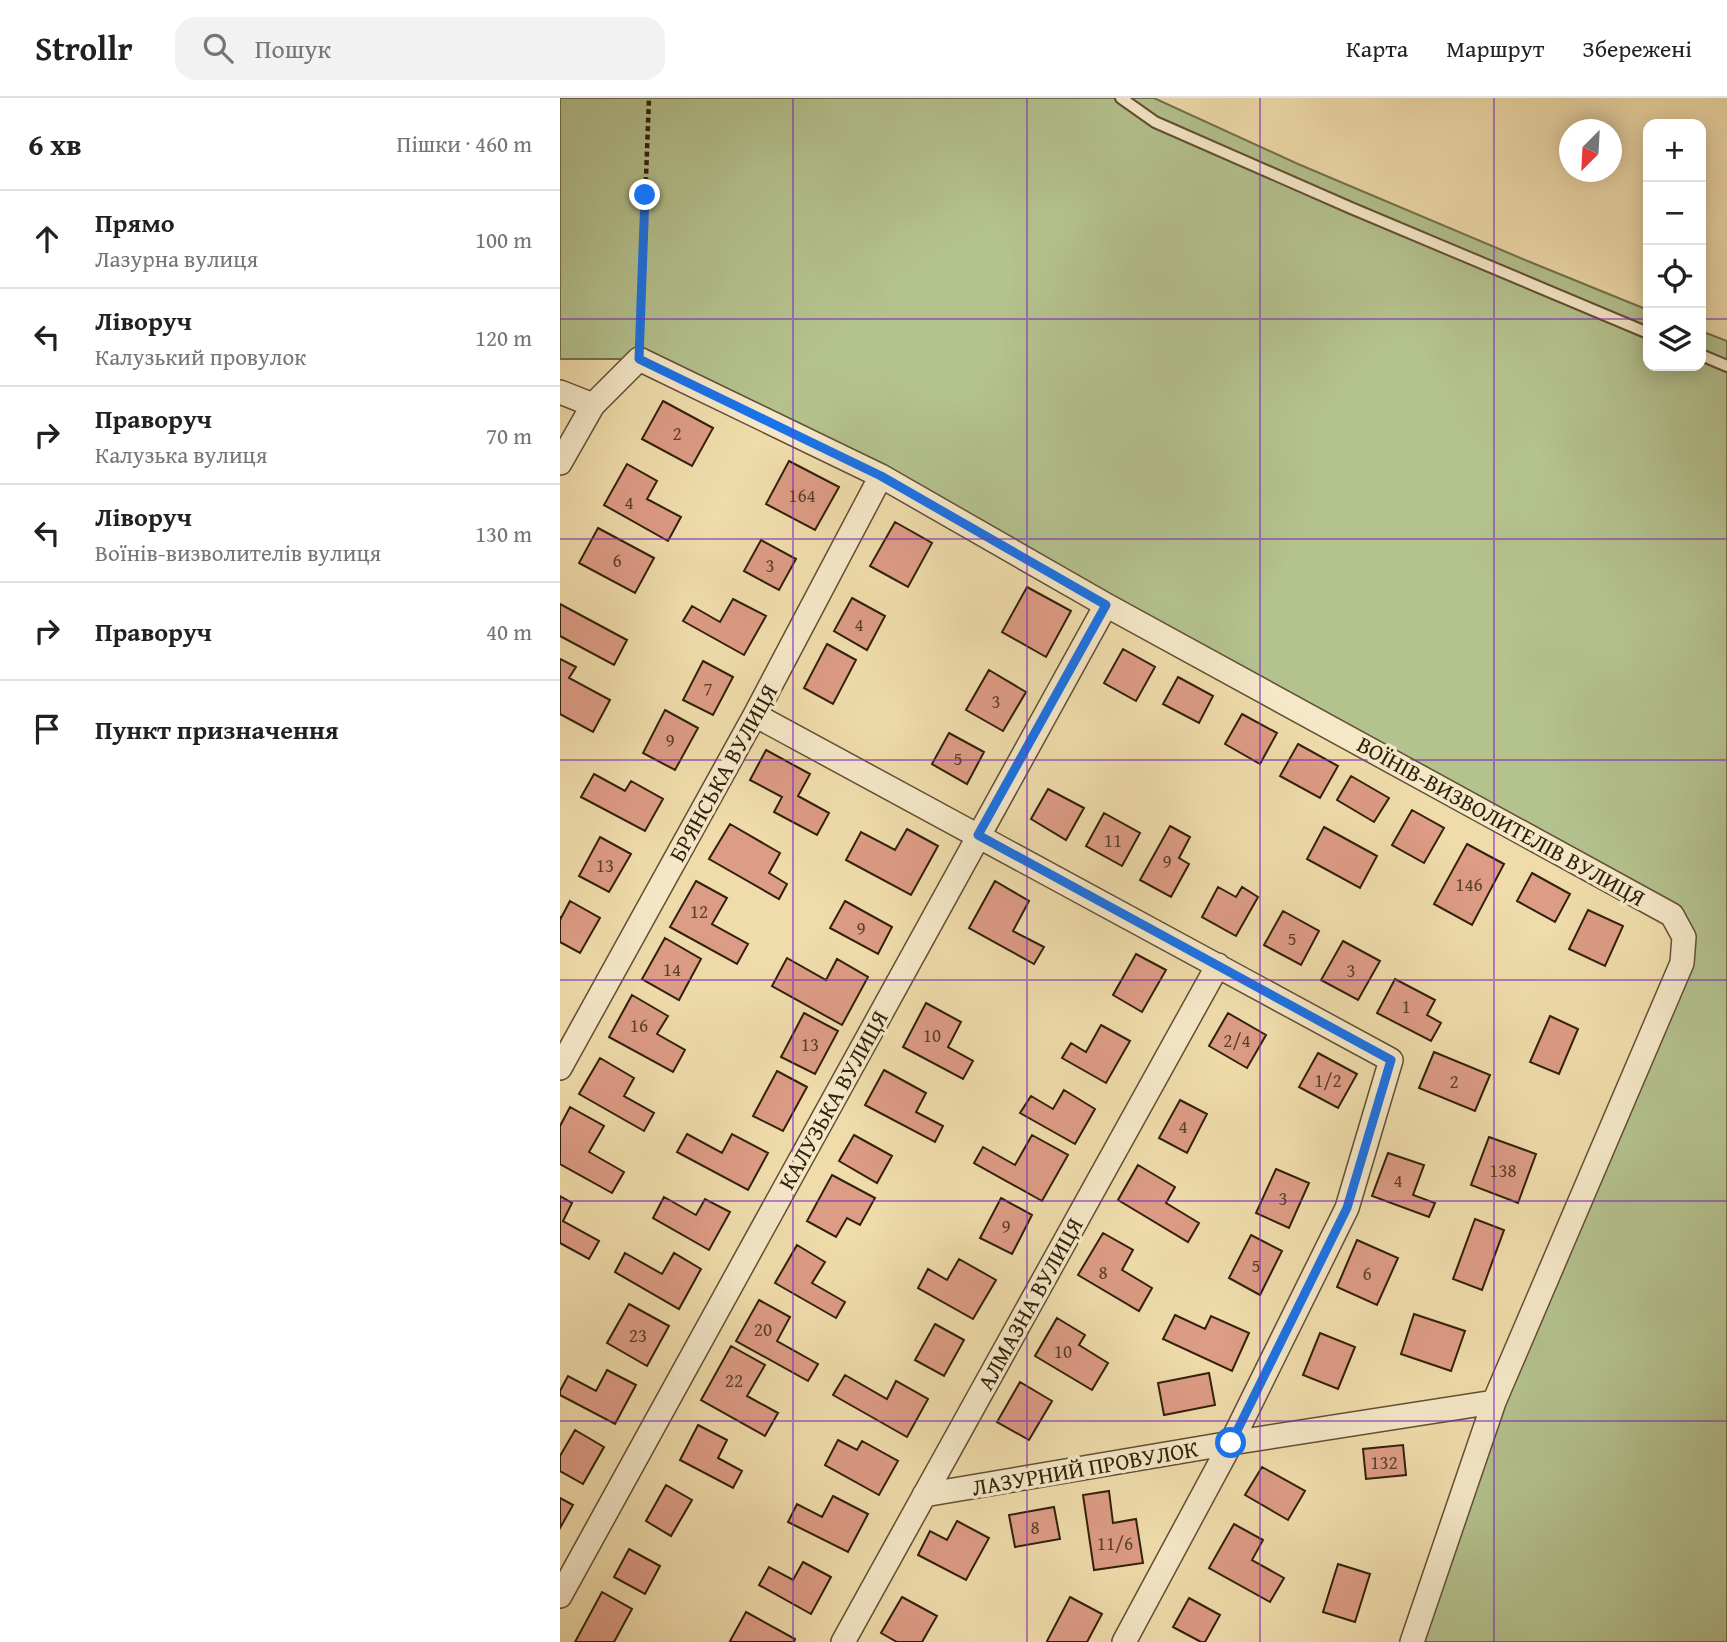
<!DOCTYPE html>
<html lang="uk">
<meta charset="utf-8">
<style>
body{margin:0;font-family:"Gentium Book Plus",serif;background:#f2f2f2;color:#202124}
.controls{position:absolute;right:21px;top:21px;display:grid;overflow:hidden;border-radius:14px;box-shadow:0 4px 18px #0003}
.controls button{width:63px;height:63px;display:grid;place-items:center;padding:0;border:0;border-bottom:2px solid #e0e0e0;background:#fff;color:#202124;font:35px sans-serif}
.compass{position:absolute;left:999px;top:21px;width:63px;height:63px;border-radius:50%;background:#fff;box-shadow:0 4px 18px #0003;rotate:204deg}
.stop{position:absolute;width:21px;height:21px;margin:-16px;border:5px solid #1a73e8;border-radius:50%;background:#fff}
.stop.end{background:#1a73e8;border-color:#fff;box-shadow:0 2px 7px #0008}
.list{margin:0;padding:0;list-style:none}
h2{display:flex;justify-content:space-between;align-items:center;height:91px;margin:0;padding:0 28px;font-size:30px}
h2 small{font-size:23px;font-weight:400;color:#757577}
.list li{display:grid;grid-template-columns:46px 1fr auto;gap:21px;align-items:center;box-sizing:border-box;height:98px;padding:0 28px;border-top:2px solid #e0e0e0}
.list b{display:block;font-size:26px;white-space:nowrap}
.list p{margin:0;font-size:23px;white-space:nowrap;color:#757577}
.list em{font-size:23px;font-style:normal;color:#757577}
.icon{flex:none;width:38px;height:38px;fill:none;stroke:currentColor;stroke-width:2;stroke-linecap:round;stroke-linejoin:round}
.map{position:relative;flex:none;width:1167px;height:1544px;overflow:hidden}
header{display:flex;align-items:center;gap:42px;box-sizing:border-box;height:98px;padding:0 35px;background:#fff;border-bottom:2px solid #e0e0e0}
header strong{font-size:33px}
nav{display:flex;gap:38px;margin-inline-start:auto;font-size:24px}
.search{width:490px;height:63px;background:#f2f2f2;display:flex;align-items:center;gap:18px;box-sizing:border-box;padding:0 24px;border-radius:21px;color:#757577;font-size:26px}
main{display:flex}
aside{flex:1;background:#fff}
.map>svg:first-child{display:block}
.green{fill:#b4c28e;stroke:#72714c;stroke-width:2}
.building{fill:#dd9c85;stroke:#31200a;stroke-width:2}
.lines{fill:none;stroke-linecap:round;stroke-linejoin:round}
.lane-casing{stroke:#614f32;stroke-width:14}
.street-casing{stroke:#614f32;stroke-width:26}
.path{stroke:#31200a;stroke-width:4.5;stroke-dasharray:5 3.5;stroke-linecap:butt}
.lane{stroke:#f5e8c8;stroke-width:10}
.street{stroke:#f5e8c8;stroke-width:23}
.route{stroke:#1a73e8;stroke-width:9}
.grid{fill:none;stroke:#7b2cbf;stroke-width:2;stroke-opacity:0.55}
.labels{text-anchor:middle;stroke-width:7;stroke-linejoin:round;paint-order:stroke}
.number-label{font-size:19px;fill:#5c3f29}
.street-label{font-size:23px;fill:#31200a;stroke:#f5e8c8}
</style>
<header>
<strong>Strollr</strong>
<div class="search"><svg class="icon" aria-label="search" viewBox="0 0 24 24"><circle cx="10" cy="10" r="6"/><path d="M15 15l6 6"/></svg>Пошук</div>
<nav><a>Карта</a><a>Маршрут</a><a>Збережені</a></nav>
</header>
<main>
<aside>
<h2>6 хв<small>Пішки · 460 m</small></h2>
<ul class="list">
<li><svg class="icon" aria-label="ahead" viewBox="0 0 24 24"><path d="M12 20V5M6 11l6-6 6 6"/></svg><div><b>Прямо</b><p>Лазурна вулиця</p></div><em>100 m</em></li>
<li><svg class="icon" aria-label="left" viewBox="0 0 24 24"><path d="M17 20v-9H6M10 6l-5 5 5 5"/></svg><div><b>Ліворуч</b><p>Калузький провулок</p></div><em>120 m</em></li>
<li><svg class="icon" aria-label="right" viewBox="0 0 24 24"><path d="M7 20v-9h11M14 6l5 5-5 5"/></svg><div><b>Праворуч</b><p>Калузька вулиця</p></div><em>70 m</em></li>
<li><svg class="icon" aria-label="left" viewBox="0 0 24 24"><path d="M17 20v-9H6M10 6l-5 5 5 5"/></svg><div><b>Ліворуч</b><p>Воїнів-визволителів вулиця</p></div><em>130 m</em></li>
<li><svg class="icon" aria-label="right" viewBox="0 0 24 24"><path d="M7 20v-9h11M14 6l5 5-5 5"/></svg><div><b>Праворуч</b></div><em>40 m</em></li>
<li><svg class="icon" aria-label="arrive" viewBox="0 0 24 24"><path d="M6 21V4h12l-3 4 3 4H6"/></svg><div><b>Пункт призначення</b></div></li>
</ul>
</aside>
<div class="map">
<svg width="1167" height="1544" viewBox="0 0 1167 1544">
<rect width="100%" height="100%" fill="#f0dcab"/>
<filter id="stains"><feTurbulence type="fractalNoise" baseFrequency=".00286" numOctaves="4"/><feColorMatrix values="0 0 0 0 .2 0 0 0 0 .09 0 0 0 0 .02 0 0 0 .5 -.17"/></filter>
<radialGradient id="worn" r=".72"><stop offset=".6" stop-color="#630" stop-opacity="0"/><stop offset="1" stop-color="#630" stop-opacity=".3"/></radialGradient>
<path class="green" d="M0,0H594L738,66L970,164L1088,212V268H1141V233L1167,243V1544H852L934,1304L1122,865L1112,817L80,261H0Z"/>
<path class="building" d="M103,303L153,330L132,368L82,341Z
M229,363L279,389L255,432L206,406Z
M67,366L97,383L87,401L121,419L108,443L44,407Z
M335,424L372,445L348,489L310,468Z
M38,430L94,460L75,495L19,465Z
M201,442L236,461L219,492L184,473Z
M467,489L511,513L486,559L442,534Z
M292,500L325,518L307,552L274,533Z
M173,501L206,518L184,557L123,523L132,508L160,524Z
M0,506L67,542L54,567L0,538Z
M267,546L296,562L273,606L244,590Z
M563,551L595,569L576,603L544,585Z
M0,561L16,569L9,580L50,602L33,634L0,616Z
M143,563L173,579L153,617L123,602Z
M429,572L466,594L443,633L406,612Z
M618,579L653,598L639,625L603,606Z
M105,612L138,630L115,672L83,655Z
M682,616L717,635L700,666L665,646Z
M389,635L424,654L407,686L372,666Z
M738,646L778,668L760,700L720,678Z
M206,652L250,676L238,698L269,715L257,737L214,714L222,699L190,682Z
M34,676L65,693L71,683L103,701L85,733L21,699Z
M791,678L829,700L814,724L777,702Z
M488,691L524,710L506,742L471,721Z
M852,712L884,730L864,765L832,747Z
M544,715L580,735L562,768L526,748Z
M170,726L220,755L209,775L227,786L219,801L149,761Z
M610,728L630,739L619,760L629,766L611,799L580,782Z
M764,729L817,758L800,790L747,761Z
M347,731L378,748L351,797L286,762L301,734L335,752Z
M40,739L71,756L49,794L19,778Z
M907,746L944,766L912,827L874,806Z
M972,775L1010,796L995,824L957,803Z
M136,783L167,800L152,826L188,846L177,866L110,829Z
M435,783L469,803L453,833L484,849L474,866L409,830Z
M658,789L676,799L682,789L698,799L676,838L642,819Z
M10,803L40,820L20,855L0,844V819L1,820Z
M285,803L332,829L318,856L270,830Z
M1028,812L1063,828L1045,868L1009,851Z
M723,813L759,833L741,867L704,847Z
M105,840L141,861L119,902L82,881Z
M783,843L820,863L798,902L761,882Z
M576,856L606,872L582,914L553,897Z
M227,860L266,882L277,861L308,879L282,927L212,888Z
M835,881L875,902L867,917L881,925L871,943L817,915Z
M72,897L108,918L97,936L125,952L113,974L49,939Z
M366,905L401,924L388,949L413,963L403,981L343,949Z
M244,915L278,933L255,976L221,959Z
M668,915L706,937L687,970L649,948Z
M990,918L1018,931L999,976L970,964Z
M541,927L570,943L546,985L502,960L511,945L526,954Z
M874,954L930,977L915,1013L859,990Z
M758,955L797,976L778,1010L739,989Z
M40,960L74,980L64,998L94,1015L84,1033L19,996Z
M324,972L366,995L356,1014L383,1028L375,1044L305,1007Z
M217,973L247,989L223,1033L193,1018Z
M504,992L535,1011L515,1046L460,1015L471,998L493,1011Z
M620,1002L647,1016L627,1055L599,1040Z
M10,1009L44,1028L29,1054L64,1074L52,1095L0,1066V1028Z
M127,1036L162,1055L172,1036L208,1055L188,1092L117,1054Z
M294,1037L332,1058L317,1085L279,1063Z
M472,1037L508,1057L482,1103L414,1065L423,1049L455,1067Z
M929,1039L976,1056L958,1105L911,1087Z
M828,1055L864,1067L853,1097L875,1105L869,1119L812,1098Z
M578,1067L615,1089L606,1105L639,1125L628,1144L558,1102Z
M716,1071L749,1085L729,1130L696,1115Z
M272,1077L315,1100L300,1127L287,1120L276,1139L247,1123Z
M0,1098L12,1105L3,1123L39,1143L29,1161L0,1145Z
M104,1099L136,1117L145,1101L170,1114L149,1152L93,1120Z
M441,1100L472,1117L452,1156L420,1140Z
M915,1121L944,1132L922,1192L893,1181Z
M543,1135L573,1152L562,1172L592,1190L579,1213L518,1177Z
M691,1137L722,1153L700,1197L669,1180Z
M797,1142L838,1160L817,1207L777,1189Z
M237,1147L265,1164L252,1185L285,1204L276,1220L215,1185Z
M65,1155L102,1176L114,1155L141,1171L119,1211L55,1174Z
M399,1161L436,1182L413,1221L358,1190L368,1171L387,1182Z
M199,1202L230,1219L217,1243L258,1266L248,1283L176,1243Z
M69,1206L109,1228L87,1268L47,1245Z
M854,1216L905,1233L891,1273L841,1256Z
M615,1217L645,1231L651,1218L689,1235L672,1273L603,1241Z
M497,1220L525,1237L519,1247L548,1265L532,1292L475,1258Z
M375,1226L404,1242L384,1278L355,1262Z
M760,1235L795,1249L778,1291L743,1277Z
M171,1248L205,1267L187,1298L218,1315L205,1338L141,1302Z
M47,1272L76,1287L55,1326L0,1297V1293L8,1278L36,1293Z
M649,1275L655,1307L604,1317L598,1285Z
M285,1277L327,1301L336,1283L368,1301L347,1339L273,1297Z
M460,1284L492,1303L469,1342L437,1324Z
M138,1327L167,1342L158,1360L182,1373L173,1390L120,1362Z
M15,1332L44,1349L23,1386L0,1373V1358Z
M278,1342L297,1352L302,1343L338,1363L319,1397L265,1367Z
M843,1347L846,1377L806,1381L803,1351Z
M702,1369L745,1393L728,1422L685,1397Z
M106,1387L132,1402L111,1438L86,1423Z
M549,1393L553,1425L576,1421L583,1465L534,1472L523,1397Z
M273,1398L308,1416L288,1454L228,1424L237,1406L262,1419Z
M0,1400L13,1407L0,1430Z
M494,1409L500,1441L455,1449L449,1417Z
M397,1423L429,1440L406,1482L358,1457L370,1433L387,1442Z
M674,1426L703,1442L692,1462L724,1480L710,1504L649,1470Z
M69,1451L100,1468L85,1496L54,1479Z
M243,1464L271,1479L251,1516L199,1487L209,1469L233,1482Z
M778,1466L810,1476L795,1524L763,1514Z
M42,1494L72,1511L54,1544H15Z
M342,1499L377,1518L362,1544H337L321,1535Z
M510,1499L542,1516L527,1544H488L487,1543Z
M629,1500L660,1517L645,1544H641L613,1529Z
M186,1514L235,1541L234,1544H172L170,1543Z"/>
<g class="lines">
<g class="lane-casing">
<path id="lane" d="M561,0L595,24L791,110L1088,235
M1141,257L1167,268"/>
</g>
<g class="street-casing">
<path id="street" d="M0,294L33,307
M0,365L33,307L79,261L321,378L546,507L1112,817L1124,839L1122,865L934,1304L852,1544
M195,617L831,962L787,1110L671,1345L564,1544
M0,970L195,617L321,378
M364,1397L671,1345L934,1304
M0,1498L546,507
M283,1544L658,867"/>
</g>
<path class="path" d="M80,237L89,0"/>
<use href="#lane" class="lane"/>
<use href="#street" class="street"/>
</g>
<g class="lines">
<path class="route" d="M85,97L79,261L321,378L546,507L418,737L831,962L787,1110L671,1345"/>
</g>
<path class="grid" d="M233,0V1544M467,0V1544M700,0V1544M934,0V1544M0,221H1088M1141,221H1167M0,441H1167M0,662H1167M0,882H1167M0,1103H1167M0,1323H1167"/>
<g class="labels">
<g class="number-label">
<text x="117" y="342">2</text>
<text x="242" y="404">164</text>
<text x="69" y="411">4</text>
<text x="57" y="469">6</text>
<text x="210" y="474">3</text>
<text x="299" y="533">4</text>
<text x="148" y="597">7</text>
<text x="436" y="610">3</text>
<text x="110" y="649">9</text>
<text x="398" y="667">5</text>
<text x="553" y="749">11</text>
<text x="607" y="770">9</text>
<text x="45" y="774">13</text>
<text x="909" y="793">146</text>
<text x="139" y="820">12</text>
<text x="301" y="837">9</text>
<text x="732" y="847">5</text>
<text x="112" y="878">14</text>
<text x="791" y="879">3</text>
<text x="846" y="915">1</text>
<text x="79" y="934">16</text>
<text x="372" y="944">10</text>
<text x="677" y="949">2/4</text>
<text x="250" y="953">13</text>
<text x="768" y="989">1/2</text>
<text x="894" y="990">2</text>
<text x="623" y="1035">4</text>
<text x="943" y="1079">138</text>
<text x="838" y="1089">4</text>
<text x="723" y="1107">3</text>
<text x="446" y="1135">9</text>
<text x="696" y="1174">5</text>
<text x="543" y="1181">8</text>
<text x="807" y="1182">6</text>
<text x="203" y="1238">20</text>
<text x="78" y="1244">23</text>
<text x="503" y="1260">10</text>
<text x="174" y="1289">22</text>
<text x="824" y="1371">132</text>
<text x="475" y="1436">8</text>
<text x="555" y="1452">11/6</text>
</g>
<g class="street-label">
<text transform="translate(163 675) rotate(-61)" y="8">БРЯНСЬКА ВУЛИЦЯ</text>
<text transform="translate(941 723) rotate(29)" y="8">ВОЇНІВ-ВИЗВОЛИТЕЛІВ ВУЛИЦЯ</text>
<text transform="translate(273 1002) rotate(-61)" y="8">КАЛУЗЬКА ВУЛИЦЯ</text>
<text transform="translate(470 1206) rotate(-61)" y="8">АЛМАЗНА ВУЛИЦЯ</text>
<text transform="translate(525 1370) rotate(-10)" y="8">ЛАЗУРНИЙ ПРОВУЛОК</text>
</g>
</g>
<rect width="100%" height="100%" filter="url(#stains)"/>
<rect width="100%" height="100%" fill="url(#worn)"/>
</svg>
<div class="controls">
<button>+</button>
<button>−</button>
<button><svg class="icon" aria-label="locate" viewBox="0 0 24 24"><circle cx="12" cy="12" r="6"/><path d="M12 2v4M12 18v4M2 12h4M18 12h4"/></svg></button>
<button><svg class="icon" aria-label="layers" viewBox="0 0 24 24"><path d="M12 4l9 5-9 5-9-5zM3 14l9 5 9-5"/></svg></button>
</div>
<svg class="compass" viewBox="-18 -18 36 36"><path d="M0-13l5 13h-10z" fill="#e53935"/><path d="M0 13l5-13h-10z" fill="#757577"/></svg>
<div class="stop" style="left:671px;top:1345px"></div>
<div class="stop end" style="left:85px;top:97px"></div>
</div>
</main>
